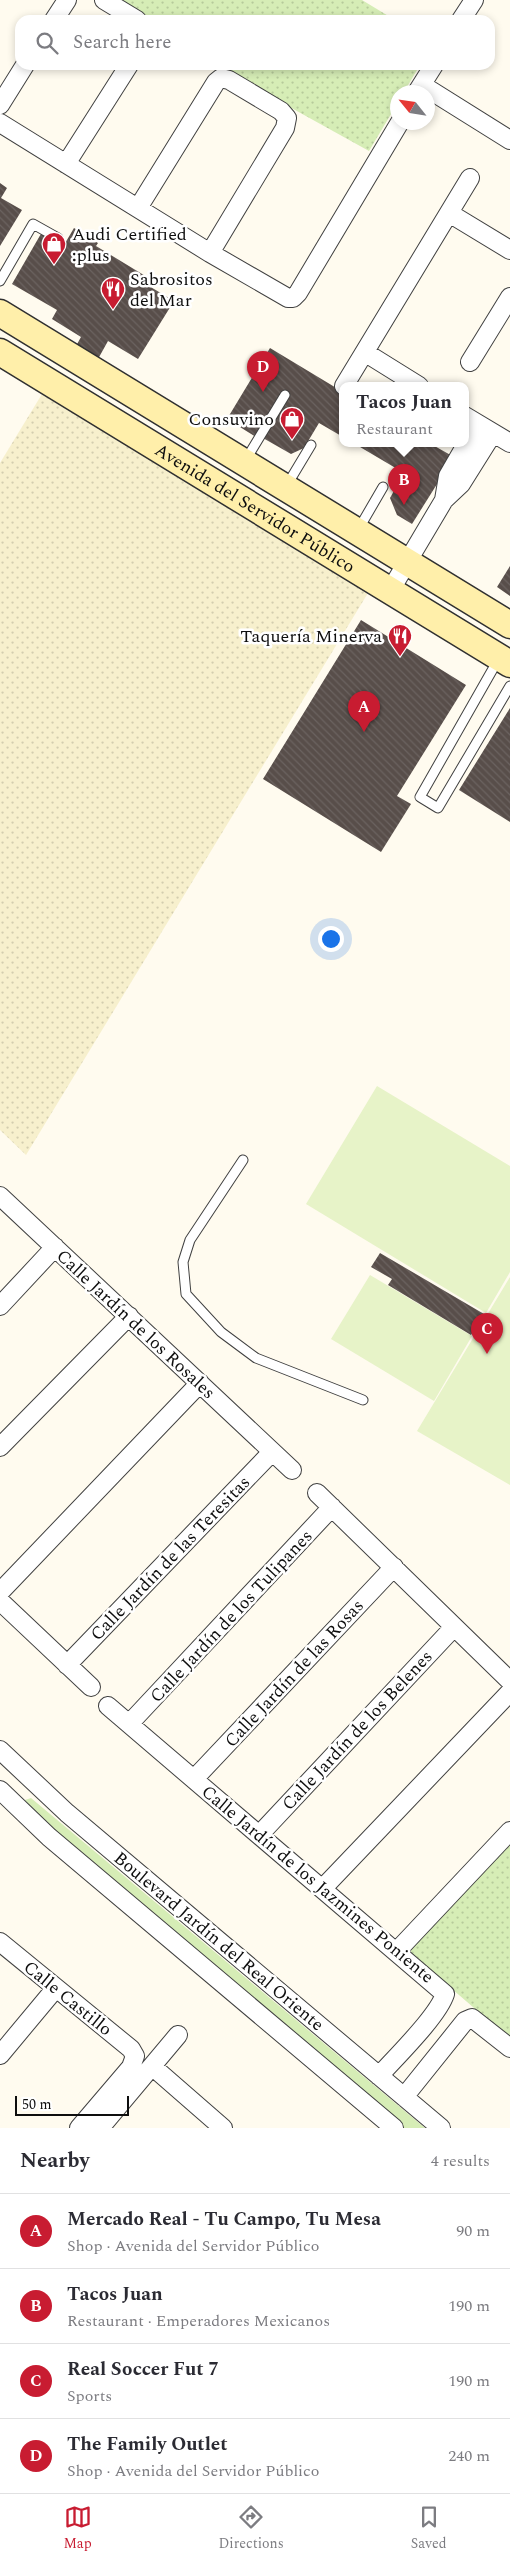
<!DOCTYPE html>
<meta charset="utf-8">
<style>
body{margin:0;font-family:Spectral,serif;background:#f7f7f7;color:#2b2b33}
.compass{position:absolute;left:390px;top:85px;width:45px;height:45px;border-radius:50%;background:#fff;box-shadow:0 2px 8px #0003;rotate:300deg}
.scale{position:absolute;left:15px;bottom:12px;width:114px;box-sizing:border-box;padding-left:5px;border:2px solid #0e0e0e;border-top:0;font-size:14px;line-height:18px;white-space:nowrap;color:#0e0e0e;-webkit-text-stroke:4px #fff;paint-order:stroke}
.you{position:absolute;left:330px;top:938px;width:18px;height:18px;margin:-12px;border:4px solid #fff;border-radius:50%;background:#1a73e8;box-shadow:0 0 0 8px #1a73e833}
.badge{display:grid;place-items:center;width:32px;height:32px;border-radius:50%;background:#c81c31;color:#fff;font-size:16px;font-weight:700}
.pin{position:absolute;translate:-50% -41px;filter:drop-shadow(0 1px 2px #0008)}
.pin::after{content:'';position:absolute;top:26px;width:18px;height:15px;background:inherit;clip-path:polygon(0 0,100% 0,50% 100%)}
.popup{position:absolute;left:339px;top:382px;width:130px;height:65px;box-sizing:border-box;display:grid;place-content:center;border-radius:10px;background:#fff;filter:drop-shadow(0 1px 4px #0005);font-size:16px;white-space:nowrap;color:#7c7c81}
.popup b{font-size:19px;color:#2b2b33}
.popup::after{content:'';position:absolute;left:50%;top:100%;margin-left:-10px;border:10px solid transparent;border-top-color:#fff}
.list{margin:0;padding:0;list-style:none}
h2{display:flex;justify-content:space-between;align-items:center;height:65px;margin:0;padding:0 20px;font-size:21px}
h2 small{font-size:16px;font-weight:400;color:#7c7c81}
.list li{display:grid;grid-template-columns:32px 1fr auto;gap:15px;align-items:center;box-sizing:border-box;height:75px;padding:0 20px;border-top:1px solid #e1e1e2}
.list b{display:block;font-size:19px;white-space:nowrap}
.list p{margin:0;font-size:16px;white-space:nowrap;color:#7c7c81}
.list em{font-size:16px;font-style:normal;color:#7c7c81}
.icon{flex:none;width:28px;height:28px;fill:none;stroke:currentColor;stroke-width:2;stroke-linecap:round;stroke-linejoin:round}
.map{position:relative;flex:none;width:510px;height:2128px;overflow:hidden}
.search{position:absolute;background:#fff;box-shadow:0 2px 8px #0003;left:15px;right:15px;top:15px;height:55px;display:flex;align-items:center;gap:12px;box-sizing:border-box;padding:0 18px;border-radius:15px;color:#7c7c81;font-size:19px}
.sheet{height:365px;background:#fff}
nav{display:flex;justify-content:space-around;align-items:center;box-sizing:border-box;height:70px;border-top:1px solid #e1e1e2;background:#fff;font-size:14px;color:#7c7c81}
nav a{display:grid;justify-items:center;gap:2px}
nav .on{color:#c81c31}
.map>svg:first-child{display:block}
.farmland{fill:url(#farmland-dots)}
.grass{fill:#d6edb6}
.park{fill:url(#park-dots)}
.pitch{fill:#e7f3c8}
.building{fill:url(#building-back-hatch)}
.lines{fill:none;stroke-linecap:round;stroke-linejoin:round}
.lane-casing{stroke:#414141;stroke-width:11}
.street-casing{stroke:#414141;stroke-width:20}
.secondary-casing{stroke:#303030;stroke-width:29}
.lane{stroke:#fff;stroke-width:9}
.street{stroke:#fff;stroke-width:18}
.secondary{stroke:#ffefaa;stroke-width:26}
.labels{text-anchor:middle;stroke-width:5;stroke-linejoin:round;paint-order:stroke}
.poi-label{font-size:18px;fill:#0e0e0e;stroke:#fff;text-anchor:start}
.street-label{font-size:18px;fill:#0e0e0e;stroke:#fff}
</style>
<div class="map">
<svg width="510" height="2128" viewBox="0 0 510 2128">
<defs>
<pattern id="farmland-dots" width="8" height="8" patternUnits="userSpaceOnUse" patternTransform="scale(1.25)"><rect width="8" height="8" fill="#f7f0cd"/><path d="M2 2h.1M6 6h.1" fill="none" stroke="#d3cdaf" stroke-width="1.8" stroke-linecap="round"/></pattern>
<pattern id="park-dots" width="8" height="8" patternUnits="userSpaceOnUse" patternTransform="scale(1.25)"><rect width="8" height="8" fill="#d6edb6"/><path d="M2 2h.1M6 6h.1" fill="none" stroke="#b6ca9b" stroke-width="1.8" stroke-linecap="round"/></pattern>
<pattern id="building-back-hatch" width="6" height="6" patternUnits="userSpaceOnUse" patternTransform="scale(1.25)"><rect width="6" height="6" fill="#584e4a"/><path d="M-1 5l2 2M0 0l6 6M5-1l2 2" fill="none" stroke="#6b6360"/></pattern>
</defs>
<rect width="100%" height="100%" fill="#fffbef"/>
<path class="farmland" d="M42,394L368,593L26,1155L0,1130V463Z"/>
<path class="grass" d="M31,1798L425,2128H401L25,1809L22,1801Z"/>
<path class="park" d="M115,0H362L395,20H149Z
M214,65H420L404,92H398L397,104L369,151Z
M510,1842V2039L408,1951Z"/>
<path class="pitch" d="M377,1086L510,1166V1272L486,1313L306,1204Z
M370,1275L472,1336L434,1401L331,1339Z
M510,1277V1485L417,1431Z"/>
<path class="building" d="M0,183L7,188L1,198L22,210L0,246Z
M74,228L98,243L96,246L147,277L144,283L174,301L138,359L108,341L98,359L76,346L81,337L52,319L57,310L12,284L42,232L64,245Z
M270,348L343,392V437L319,423L304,448L291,454L263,438L289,393L284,390L256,437L227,419Z
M355,444H431L454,457L412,524L397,515L390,498L404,473Z
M510,566V596L497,587Z
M361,620L466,685L397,796L411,804L381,852L263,779Z
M510,708V822L459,790Z
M380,1253L484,1314L471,1335L388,1285L392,1279L371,1267Z"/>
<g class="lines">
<g class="lane-casing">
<path id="lane" d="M0,281L33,224L58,238
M245,461L285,395
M287,485L311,445
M358,530L383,487
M498,660L420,797L438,808L510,686
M243,1160L190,1240L183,1262L186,1294L221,1332L256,1358L363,1400"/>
</g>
<g class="street-casing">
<path id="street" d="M104,0L137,20
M54,20L67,0
M461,20L474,0
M422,85L510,140
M417,92L434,65
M0,105L25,65
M0,123L210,253L288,298H293L298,293L400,122
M66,164L129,65
M138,208L216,82L221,78L229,80L281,111L287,118L285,128L210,253
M449,213L510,250
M366,353L419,386
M470,362L510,297
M344,386L470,178
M465,416L510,443
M444,500L448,476L478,424
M390,591L444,500L461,484L493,433
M0,1196L292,1470
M0,1306L55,1247
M0,1447L129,1316
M317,1493L510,1681
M0,1592L200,1383
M0,1601L91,1687
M67,1665L272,1452
M108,1706L445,1994C438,2016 396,2057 379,2076
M129,1724L332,1507
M0,1750L67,1813L441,2128
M194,1779L394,1567
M0,1790L49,1837L394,2128
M260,1834L454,1627
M323,1888L510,1692
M0,1942L131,2049L135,2056L131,2067L79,2128
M397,1951L510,1831
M0,2055L55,1989
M153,2067L223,2128
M404,2097L465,2021L472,2018L510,2048
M100,2128L178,2035"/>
</g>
<g class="secondary-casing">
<g id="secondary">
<path d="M0,313L510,625"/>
<path id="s1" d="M0,352L510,664"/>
</g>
</g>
<use href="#lane" class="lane"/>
<use href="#street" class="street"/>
<use href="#secondary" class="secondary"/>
</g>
<defs>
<g id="shop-pin" transform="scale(1.25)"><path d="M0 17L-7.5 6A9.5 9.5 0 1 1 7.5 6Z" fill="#c81c31" stroke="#fff"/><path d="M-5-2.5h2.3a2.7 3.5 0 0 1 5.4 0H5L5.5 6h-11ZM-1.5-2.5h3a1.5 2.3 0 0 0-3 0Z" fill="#fff"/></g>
<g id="restaurant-pin" transform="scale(1.25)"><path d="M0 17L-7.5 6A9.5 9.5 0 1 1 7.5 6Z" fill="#c81c31" stroke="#fff"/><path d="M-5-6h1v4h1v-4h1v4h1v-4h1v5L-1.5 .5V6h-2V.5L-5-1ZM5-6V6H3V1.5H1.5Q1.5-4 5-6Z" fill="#fff"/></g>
</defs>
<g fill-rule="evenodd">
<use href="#shop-pin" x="54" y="244"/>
<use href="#restaurant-pin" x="113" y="289"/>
<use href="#shop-pin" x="292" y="419"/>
<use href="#restaurant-pin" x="400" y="636"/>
</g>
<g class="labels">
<g class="poi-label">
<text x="72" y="240">Audi Certified<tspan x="72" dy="21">:plus</tspan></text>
<text x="130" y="285">Sabrositos<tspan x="130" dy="21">del Mar</tspan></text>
<text x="274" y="425" text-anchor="end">Consuvino</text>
<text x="382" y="642" text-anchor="end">Taquería Minerva</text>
</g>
<g class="street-label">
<text dy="6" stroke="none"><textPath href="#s1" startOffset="299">Avenida del Servidor Público</textPath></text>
<text transform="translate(136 1324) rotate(43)" y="6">Calle Jardín de los Rosales</text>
<text transform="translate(170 1558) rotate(-46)" y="6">Calle Jardín de las Teresitas</text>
<text transform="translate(231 1616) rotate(-47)" y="6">Calle Jardín de los Tulipanes</text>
<text transform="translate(294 1673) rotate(-47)" y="6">Calle Jardín de las Rosas</text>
<text transform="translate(357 1730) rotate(-47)" y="6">Calle Jardín de los Belenes</text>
<text transform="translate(318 1884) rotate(40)" y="6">Calle Jardín de los Jazmines Poniente</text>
<text transform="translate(219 1941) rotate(40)" y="6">Boulevard Jardín del Real Oriente</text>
<text transform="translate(68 1998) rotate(39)" y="6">Calle Castillo</text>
</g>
</g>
</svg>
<svg class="compass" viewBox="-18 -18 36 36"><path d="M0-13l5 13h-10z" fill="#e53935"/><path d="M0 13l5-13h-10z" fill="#7c7c81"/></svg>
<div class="scale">50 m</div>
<div class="you"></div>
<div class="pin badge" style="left:364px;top:732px">A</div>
<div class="pin badge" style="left:404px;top:505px">B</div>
<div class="popup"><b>Tacos Juan</b>Restaurant</div>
<div class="pin badge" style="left:487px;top:1354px">C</div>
<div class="pin badge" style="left:263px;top:392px">D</div>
<div class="search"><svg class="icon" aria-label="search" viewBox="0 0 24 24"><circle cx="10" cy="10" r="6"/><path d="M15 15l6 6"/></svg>Search here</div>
</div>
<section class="sheet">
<h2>Nearby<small>4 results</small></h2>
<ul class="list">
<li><span class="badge">A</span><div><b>Mercado Real - Tu Campo, Tu Mesa</b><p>Shop · Avenida del Servidor Público</p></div><em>90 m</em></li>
<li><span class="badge">B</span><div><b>Tacos Juan</b><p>Restaurant · Emperadores Mexicanos</p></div><em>190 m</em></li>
<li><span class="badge">C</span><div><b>Real Soccer Fut 7</b><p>Sports</p></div><em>190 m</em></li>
<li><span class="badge">D</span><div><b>The Family Outlet</b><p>Shop · Avenida del Servidor Público</p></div><em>240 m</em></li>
</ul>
</section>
<nav>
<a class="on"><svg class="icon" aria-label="map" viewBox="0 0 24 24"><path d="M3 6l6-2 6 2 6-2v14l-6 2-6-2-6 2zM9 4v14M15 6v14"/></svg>Map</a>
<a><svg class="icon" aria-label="directions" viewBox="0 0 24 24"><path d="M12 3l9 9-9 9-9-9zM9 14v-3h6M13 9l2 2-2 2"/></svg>Directions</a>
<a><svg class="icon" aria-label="saved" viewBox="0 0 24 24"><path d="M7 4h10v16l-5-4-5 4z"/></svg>Saved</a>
</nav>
